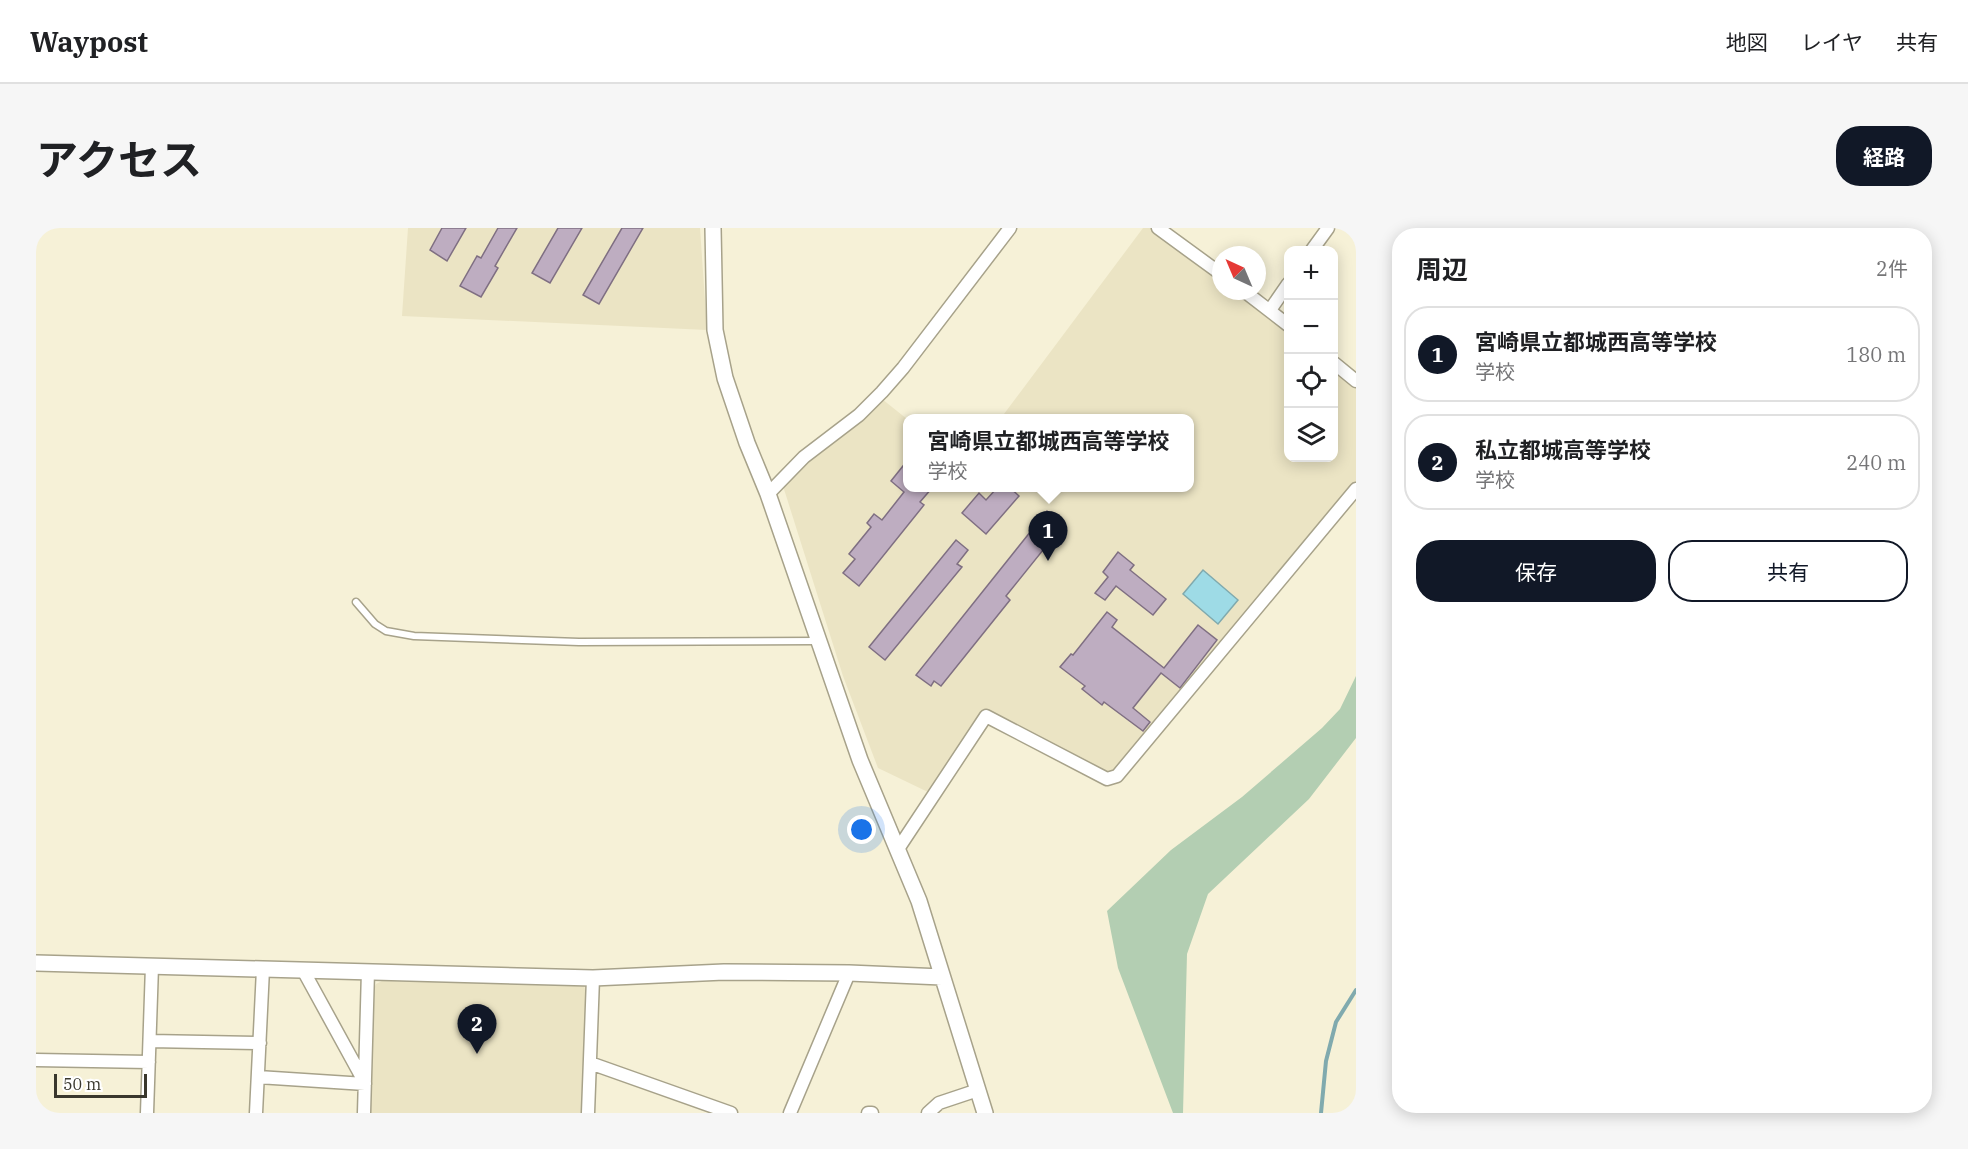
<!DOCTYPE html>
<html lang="ja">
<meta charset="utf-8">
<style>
body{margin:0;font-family:"IBM Plex Serif","Noto Sans JP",serif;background:#f6f6f6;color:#202124}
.controls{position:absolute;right:18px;top:18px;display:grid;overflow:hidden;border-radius:12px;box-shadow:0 3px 15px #0003}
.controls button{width:54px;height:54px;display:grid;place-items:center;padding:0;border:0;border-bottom:2px solid #e0e0e0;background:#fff;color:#202124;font:30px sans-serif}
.compass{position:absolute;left:1176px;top:18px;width:54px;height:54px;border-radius:50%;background:#fff;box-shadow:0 3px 15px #0003;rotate:316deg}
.scale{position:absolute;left:18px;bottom:15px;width:93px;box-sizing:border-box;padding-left:6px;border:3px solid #39372d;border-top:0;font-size:16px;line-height:21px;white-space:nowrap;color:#39372d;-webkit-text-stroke:4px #fff;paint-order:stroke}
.you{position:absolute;left:826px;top:602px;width:21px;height:21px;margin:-15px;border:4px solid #fff;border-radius:50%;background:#1a73e8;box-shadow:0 0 0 9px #1a73e833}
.badge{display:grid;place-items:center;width:39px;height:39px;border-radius:50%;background:#111827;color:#fff;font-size:20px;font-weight:700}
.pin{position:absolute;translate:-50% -50px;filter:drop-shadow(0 2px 3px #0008)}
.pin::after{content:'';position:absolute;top:32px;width:21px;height:18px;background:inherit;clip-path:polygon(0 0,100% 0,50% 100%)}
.popup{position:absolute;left:867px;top:186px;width:291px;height:78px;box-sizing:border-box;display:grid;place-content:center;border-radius:12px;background:#fff;filter:drop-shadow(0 2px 4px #0005);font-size:20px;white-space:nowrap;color:#757577}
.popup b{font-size:22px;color:#202124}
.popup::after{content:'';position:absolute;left:50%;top:100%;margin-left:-12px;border:12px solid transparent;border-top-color:#fff}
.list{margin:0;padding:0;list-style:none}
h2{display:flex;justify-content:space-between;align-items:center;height:78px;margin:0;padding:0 24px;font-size:26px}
h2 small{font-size:20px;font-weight:400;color:#757577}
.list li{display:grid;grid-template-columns:39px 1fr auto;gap:18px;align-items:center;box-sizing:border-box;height:96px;margin:0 12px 12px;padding:0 12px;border:2px solid #e0e0e0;border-radius:24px}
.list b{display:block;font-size:22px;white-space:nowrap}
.list p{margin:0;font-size:20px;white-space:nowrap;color:#757577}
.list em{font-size:20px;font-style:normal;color:#757577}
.actions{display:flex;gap:12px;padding:18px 24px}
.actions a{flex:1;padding:14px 0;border:2px solid #111827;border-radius:24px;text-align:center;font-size:21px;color:#111827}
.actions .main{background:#111827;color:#fff}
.icon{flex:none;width:33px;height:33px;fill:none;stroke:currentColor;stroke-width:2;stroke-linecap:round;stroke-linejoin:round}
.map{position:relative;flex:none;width:1320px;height:885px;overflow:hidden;border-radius:24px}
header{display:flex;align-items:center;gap:36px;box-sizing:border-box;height:84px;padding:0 30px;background:#fff;border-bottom:2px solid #e0e0e0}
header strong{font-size:28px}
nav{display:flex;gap:33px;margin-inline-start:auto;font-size:21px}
.intro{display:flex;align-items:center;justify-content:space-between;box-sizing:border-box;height:144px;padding:0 36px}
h1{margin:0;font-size:42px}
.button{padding:15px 27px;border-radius:24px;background:#111827;color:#fff;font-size:21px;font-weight:700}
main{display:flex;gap:36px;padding:0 36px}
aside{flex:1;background:#fff;border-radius:24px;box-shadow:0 3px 15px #0003}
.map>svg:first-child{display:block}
.built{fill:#ebe4c4}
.green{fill:#b3ceb2}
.water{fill:#9edbe6;stroke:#80aaae;stroke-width:1.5}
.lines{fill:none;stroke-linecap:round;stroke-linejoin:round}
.stream{stroke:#80aaae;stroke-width:4}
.building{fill:#beadc1;stroke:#7f6f82;stroke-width:1.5}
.service-casing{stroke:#a7a28a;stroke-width:9}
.minor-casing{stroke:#a7a28a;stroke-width:15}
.tertiary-casing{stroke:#a7a28a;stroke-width:18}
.service{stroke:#fff;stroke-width:6}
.minor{stroke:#fff;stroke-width:12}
.tertiary{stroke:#fff;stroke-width:15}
</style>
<header>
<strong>Waypost</strong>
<nav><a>地図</a><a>レイヤ</a><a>共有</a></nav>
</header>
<div class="intro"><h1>アクセス</h1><a class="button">経路</a></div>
<main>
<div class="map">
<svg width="1320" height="885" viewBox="0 0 1320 885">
<rect width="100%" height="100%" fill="#f6f1d7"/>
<path class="built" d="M372,0H664L671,102L366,88Z
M1107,0H1115L1185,52V63H1200L1252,103V230H1298V140L1320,158V254L1075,546L1069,547L949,483L894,565L842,540L807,448L747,258L771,233L846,171L871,191V260H1153V190H965Z
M346,753L548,757L550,767L546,885H334L337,762L340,756Z"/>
<path class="green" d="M1320,448V510L1273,571L1172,666L1151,726L1147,885H1137L1082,740L1071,683L1135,622L1206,569L1286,500L1304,481Z"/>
<path class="water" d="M1167,342L1202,372L1182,396L1147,366Z"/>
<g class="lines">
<path class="stream" d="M1285,885L1290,833L1300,794L1320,762"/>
</g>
<path class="building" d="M406,0H430L411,33L394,22Z
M462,0H481L459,38L462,40L445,69L424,58L441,28L445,30Z
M522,0H546L514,55L496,45Z
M586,0H607L563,76L547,67Z
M871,233V260H896L884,274L888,277L823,358L807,345L819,331L813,326L835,299L831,295L838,286L846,292L868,264L855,253Z
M961,260H974L983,268L950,306L926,285L943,265L950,272Z
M1011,283L1028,296L970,368L974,372L905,458L898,453L895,458L880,447Z
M920,312L932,322L921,336L926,339L849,432L833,419Z
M1082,324L1098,337L1094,342L1130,371L1117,387L1080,358L1069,372L1059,365L1072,349L1067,344Z
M1071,384L1081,392L1076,399L1128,440L1162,397L1181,412L1144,460L1125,445L1097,480L1114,494L1107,503L1068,474L1066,477L1046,461L1049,458L1024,439L1035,426L1037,427Z"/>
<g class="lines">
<g class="service-casing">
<path id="service" d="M320,374L339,396L350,403L378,408L543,414L781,413"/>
</g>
<g class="minor-casing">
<path id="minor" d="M1122,0L1185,46
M1276,22L1292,0
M1208,63L1252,97
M1234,82L1252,56
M1298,135L1320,153
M732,266L768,229L823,187L846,164L867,140L974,0
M862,621L950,488L1071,551L1081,548L1320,261
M267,742L329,855
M114,813L224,815
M0,832L113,834
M554,835L695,885
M222,849L329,856
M111,885L116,738
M220,885L227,741
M328,885L332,743
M552,885L557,750
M754,885L813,745
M832,885H836
M892,885L903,875L942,862"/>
</g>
<g class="tertiary-casing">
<path id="tertiary" d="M677,0L679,102L689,150L711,215L732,266L824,532L883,673L949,885
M0,735L557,750L688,744L813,745L906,749"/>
</g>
<use href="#service" class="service"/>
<use href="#minor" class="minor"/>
<use href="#tertiary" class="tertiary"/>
</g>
</svg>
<div class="controls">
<button>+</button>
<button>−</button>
<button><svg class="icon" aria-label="locate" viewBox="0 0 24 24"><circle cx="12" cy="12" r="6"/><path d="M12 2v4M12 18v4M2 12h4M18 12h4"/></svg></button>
<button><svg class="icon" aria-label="layers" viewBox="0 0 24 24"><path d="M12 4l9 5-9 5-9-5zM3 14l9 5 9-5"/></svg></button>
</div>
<svg class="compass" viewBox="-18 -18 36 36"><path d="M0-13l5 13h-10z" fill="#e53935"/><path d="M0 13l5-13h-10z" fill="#757577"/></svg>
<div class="scale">50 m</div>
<div class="you"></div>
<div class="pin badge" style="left:1012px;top:333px">1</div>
<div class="popup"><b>宮崎県立都城西高等学校</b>学校</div>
<div class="pin badge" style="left:441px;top:826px">2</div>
</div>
<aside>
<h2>周辺<small>2件</small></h2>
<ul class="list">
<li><span class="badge">1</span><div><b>宮崎県立都城西高等学校</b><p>学校</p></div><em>180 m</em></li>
<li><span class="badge">2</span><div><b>私立都城高等学校</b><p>学校</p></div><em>240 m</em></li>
</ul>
<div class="actions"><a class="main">保存</a><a>共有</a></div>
</aside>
</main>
